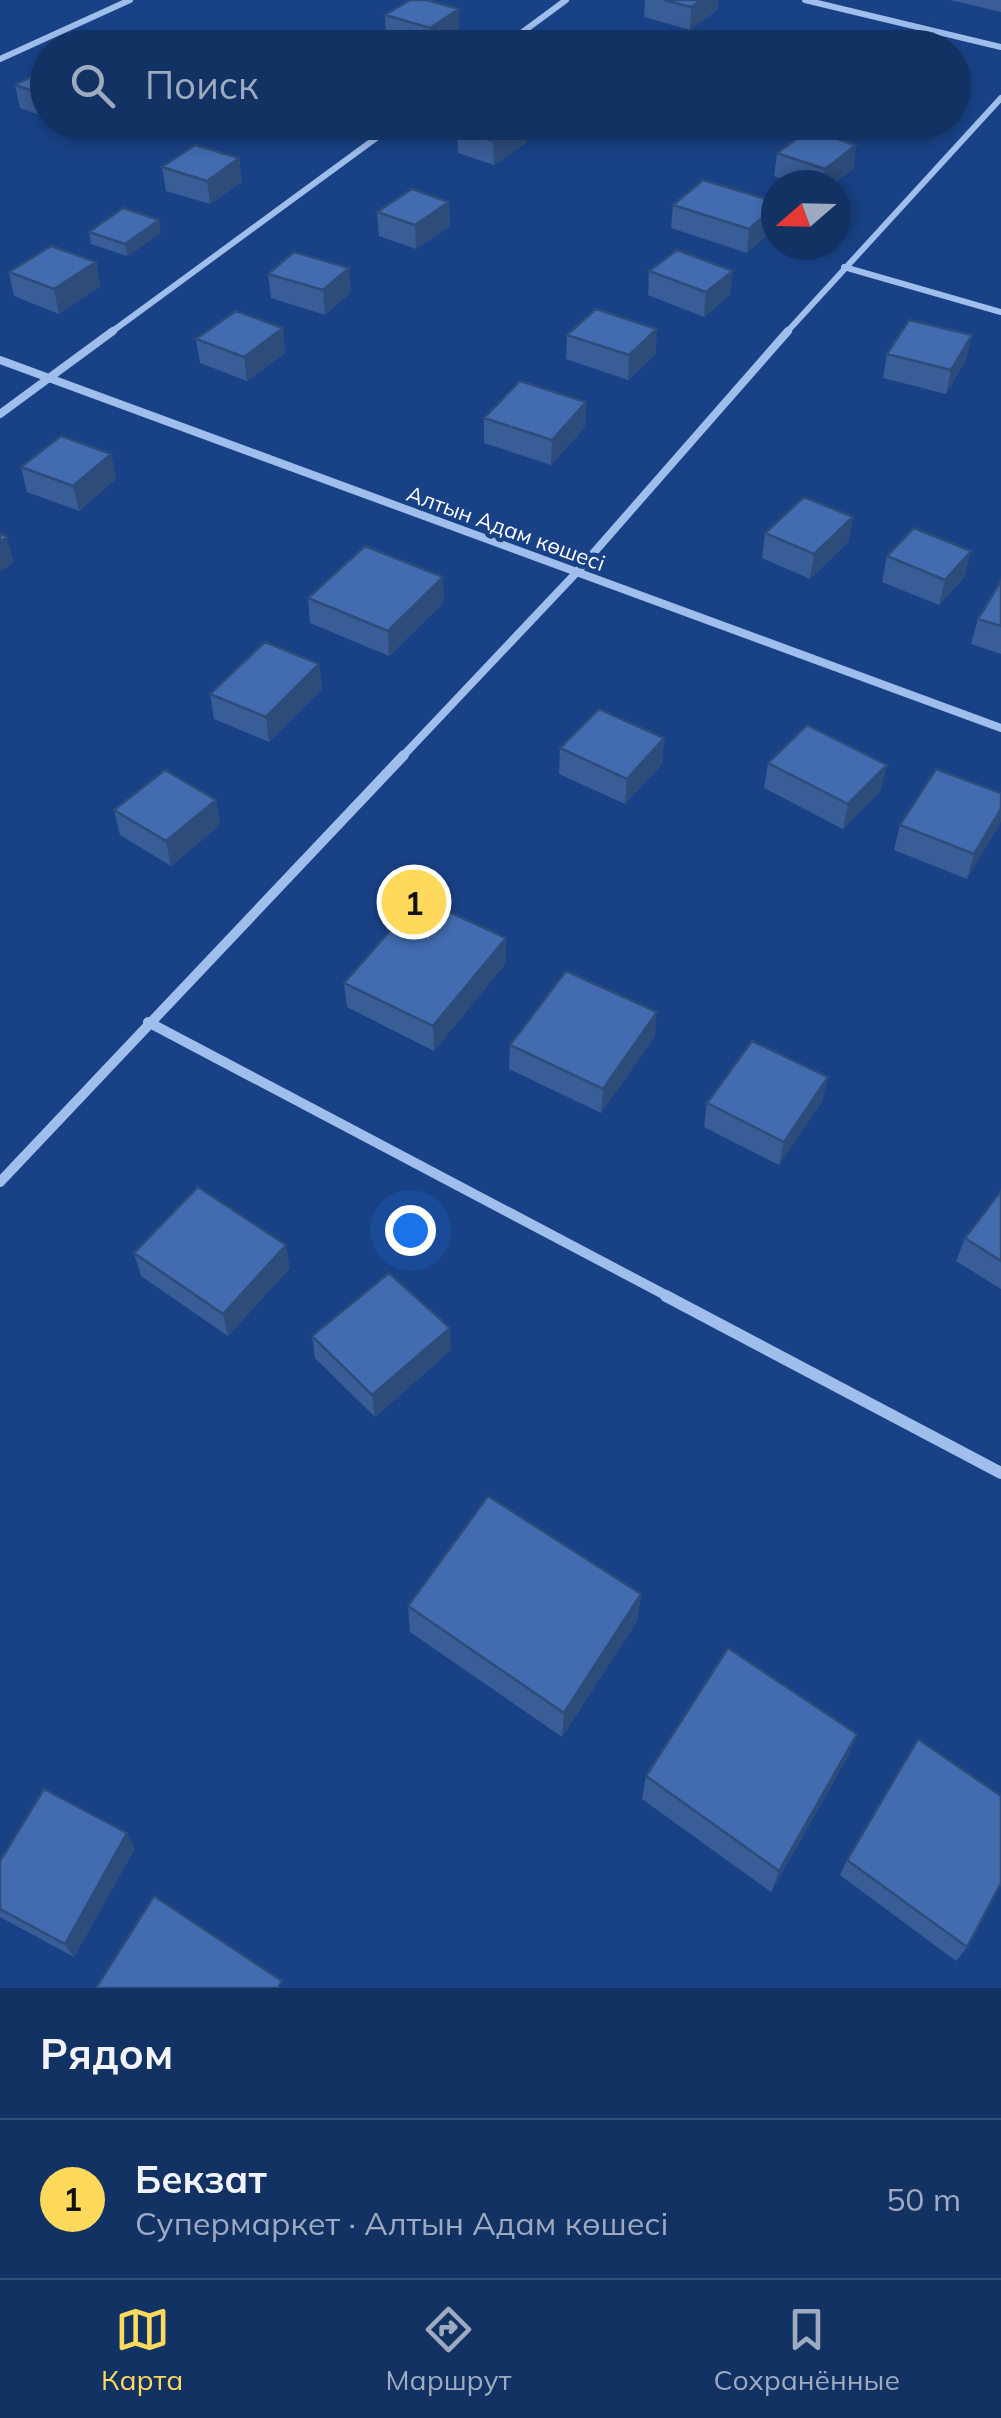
<!DOCTYPE html>
<html lang="ru">
<meta charset="utf-8">
<style>
body{margin:0;font-family:Mulish,sans-serif;background:#203e6d;color:#f1f3f6}
.compass{position:absolute;left:761px;top:170px;width:90px;height:90px;border-radius:50%;background:#133264;box-shadow:0 5px 15px #0003;rotate:250deg}
.you{position:absolute;left:410px;top:1230px;width:35px;height:35px;margin:-25px;border:8px solid #fff;border-radius:50%;background:#1a73e8;box-shadow:0 0 0 15px #1a73e833}
.badge{display:grid;place-items:center;width:65px;height:65px;border-radius:50%;background:#ffd95b;color:#111;font-size:32px;font-weight:700}
.pin{position:absolute;translate:-50% -50%;border:5px solid #fff;box-shadow:0 2px 10px #0006}
.list{margin:0;padding:0;list-style:none}
h2{display:flex;justify-content:space-between;align-items:center;height:130px;margin:0;padding:0 40px;font-size:42px}
h2 small{font-size:32px;font-weight:400;color:#9daabf}
.list li{display:grid;grid-template-columns:65px 1fr auto;gap:30px;align-items:center;box-sizing:border-box;height:160px;padding:0 40px;border-top:2px solid #324d78}
.list b{display:block;font-size:38px;white-space:nowrap}
.list p{margin:0;font-size:32px;white-space:nowrap;color:#9daabf}
.list em{font-size:32px;font-style:normal;color:#9daabf}
.icon{flex:none;width:55px;height:55px;fill:none;stroke:currentColor;stroke-width:2;stroke-linecap:round;stroke-linejoin:round}
.map{position:relative;flex:none;width:1001px;height:1988px;overflow:hidden}
.search{position:absolute;background:#133264;box-shadow:0 5px 15px #0003;left:30px;right:30px;top:30px;height:110px;display:flex;align-items:center;gap:25px;box-sizing:border-box;padding:0 35px;border-radius:55px;color:#9daabf;font-size:38px}
.sheet{height:290px;background:#133264}
nav{display:flex;justify-content:space-around;align-items:center;box-sizing:border-box;height:140px;border-top:2px solid #324d78;background:#133264;font-size:28px;color:#9daabf}
nav a{display:grid;justify-items:center;gap:5px}
nav .on{color:#ffd95b}
.map>svg:first-child{display:block}
.lines{fill:none;stroke-linecap:round;stroke-linejoin:round}
.minor-far3{stroke:#a0beec;stroke-width:6}
.minor-far2{stroke:#a0beec;stroke-width:8}
.minor-far1{stroke:#a0beec;stroke-width:10}
.minor{stroke:#a0beec;stroke-width:12}
.wall{fill:#395d96}
.shaded-wall{fill:#2e4c7a}
.building{fill:#426caf;stroke:#2e4c7a;stroke-width:2.5}
.labels{text-anchor:middle;stroke-width:9;stroke-linejoin:round;paint-order:stroke}
.far-street-label{font-size:22px;fill:#fff;stroke:#194286}
</style>
<div class="map">
<svg width="1001" height="1988" viewBox="0 0 1001 1988">
<rect width="100%" height="100%" fill="#194286"/>
<g class="lines">
<path class="minor-far3" d="M805,0L1001,47
M501,48L566,0
M0,59L130,0
M844,267L1001,312
M110,333L398,122
M786,333L1001,98"/>
<path class="minor-far2" d="M0,360L1001,728
M0,414L113,331
M402,757L576,573L788,331"/>
<path class="minor-far1" d="M148,1022L671,1298
M0,1182L404,755"/>
<path class="minor" d="M666,1296L1001,1473"/>
</g>
<path class="wall" d="M645,0H718L717,10L690,30L644,17Z
M950,0H1001V12Z
M385,15L459,31L434,48H421L386,38Z
M48,68V118L20,108L15,85Z
M468,122H526V143L494,165L458,153L457,129Z
M866,122H889L882,128Z
M856,145L853,169L831,185H799L774,176L777,153Z
M239,158L242,182L210,204L166,191L162,167Z
M449,202L450,226L416,249L379,236L377,212Z
M776,202L747,253L671,228L673,205Z
M89,232L161,233L127,256L91,244Z
M96,262L100,286L59,314L14,296L9,272Z
M649,271L730,295L704,317L648,295Z
M268,274L351,292L325,315L271,298Z
M283,328L285,353L247,381L200,363L196,339Z
M567,335L656,354L628,380L566,359Z
M972,335L966,360L946,394L883,378L887,354Z
M586,402L585,427L551,465L484,443V418Z
M111,454L116,479L79,511L27,492L21,467Z
M853,517L848,542L810,579L762,558L765,533Z
M887,556L965,576L939,605L882,582Z
M1001,581V654L971,644L978,619Z
M308,598L444,602L389,656L310,623Z
M319,664L322,689L269,742L214,719L210,694Z
M664,738L662,764L625,804L559,774L560,748Z
M768,763L881,790L843,829L764,788Z
M1001,793L967,879L894,850L900,825Z
M216,800L220,825L171,866L120,835L114,810Z
M506,963L434,1051L347,1007L344,983Z
M655,1036L601,1113L509,1069L510,1045Z
M828,1077L822,1101L779,1165L704,1127L707,1103Z
M1001,1191V1289L956,1261L965,1238Z
M134,1253L290,1268L228,1336L141,1276Z
M312,1336L451,1350L375,1417L315,1358Z
M641,1594L637,1621L562,1737L410,1632L408,1606Z
M857,1734L847,1758L771,1892L642,1799L646,1776Z
M135,1848L74,1957L0,1917V1861Z
M847,1860L967,1947L956,1961L840,1875Z"/>
<path class="shaded-wall" d="M702,0H718L717,10L690,30L691,7Z
M459,9V31L434,48H430V28Z
M522,122H526V143L494,165L493,141Z
M856,145L853,169L831,185H822L825,169Z
M239,158L242,182L210,204L207,181Z
M449,202L450,226L416,249L415,225Z
M776,206V228L747,253L749,229Z
M159,220L161,233L127,256L125,244Z
M96,262L100,286L59,314L54,289Z
M349,268L351,292L325,315L323,290Z
M733,271L730,295L704,317L706,292Z
M283,328L285,353L247,381L244,357Z
M657,329L656,354L628,380L629,355Z
M972,335L966,360L946,394L951,370Z
M586,402L585,427L551,465L552,440Z
M111,454L116,479L79,511L73,486Z
M853,517L848,542L810,579L814,554Z
M7,537L14,562L0,572V542Z
M971,551L965,576L939,605L945,580Z
M443,577L444,602L389,656L388,631Z
M319,664L322,689L269,742L266,717Z
M664,738L662,764L625,804L627,779Z
M887,765L881,790L843,829L848,804Z
M216,800L220,825L171,866L166,841Z
M1001,809V822L967,879L974,854Z
M506,938V963L434,1051L433,1026Z
M657,1012L655,1036L601,1113L603,1089Z
M828,1077L822,1101L779,1165L784,1142Z
M286,1245L290,1268L228,1336L223,1314Z
M450,1328L451,1350L375,1417L372,1395Z
M641,1594L637,1621L562,1737L564,1713Z
M857,1734L847,1758L771,1892L779,1871Z
M127,1833L135,1848L74,1957L65,1944Z"/>
<path class="building" d="M410,0H427L459,9L430,28L385,15Z
M664,0H702L691,7Z
M48,68V96L15,85Z
M468,122H522L493,141L457,129Z
M809,130L856,145L825,169L777,153Z
M195,145L239,158L207,181L162,167Z
M703,180L776,202V206L749,229L673,205Z
M412,189L449,202L415,225L377,212Z
M123,208L159,220L125,244L89,232Z
M51,246L96,262L54,289L9,272Z
M677,250L733,271L706,292L649,271Z
M294,252L349,268L323,290L268,274Z
M596,309L657,329L629,355L567,335Z
M236,311L283,328L244,357L196,339Z
M909,320L972,335L951,370L887,354Z
M520,381L586,402L552,440L484,418Z
M61,436L111,454L73,486L21,467Z
M804,497L853,517L814,554L765,533Z
M914,528L971,551L945,580L887,556Z
M0,533L7,537L0,542Z
M365,546L443,577L388,631L308,598Z
M1001,581V626L978,619Z
M265,642L319,664L266,717L210,694Z
M599,709L664,738L627,779L560,748Z
M807,725L887,765L848,804L768,763Z
M936,769L1001,793V809L974,854L900,825Z
M165,770L216,800L166,841L114,810Z
M419,898L506,938L433,1026L344,983Z
M566,971L657,1012L603,1089L510,1045Z
M752,1041L828,1077L784,1142L707,1103Z
M198,1187L286,1245L223,1314L134,1253Z
M1001,1191V1261L965,1238Z
M389,1273L450,1328L372,1395L312,1336Z
M488,1496L641,1594L564,1713L408,1606Z
M728,1648L857,1734L779,1871L646,1776Z
M918,1739L1001,1796V1883L967,1947L847,1860Z
M44,1789L127,1833L65,1944L0,1909V1861Z
M154,1896L282,1981L278,1988H96Z"/>
<g class="labels">
<g class="far-street-label">
<text transform="translate(506 528) rotate(20)" y="8">Алтын Адам көшесі</text>
</g>
</g>
</svg>
<svg class="compass" viewBox="-18 -18 36 36"><path d="M0-13l5 13h-10z" fill="#e53935"/><path d="M0 13l5-13h-10z" fill="#9daabf"/></svg>
<div class="you"></div>
<div class="pin badge" style="left:414px;top:902px">1</div>
<div class="search"><svg class="icon" aria-label="search" viewBox="0 0 24 24"><circle cx="10" cy="10" r="6"/><path d="M15 15l6 6"/></svg>Поиск</div>
</div>
<section class="sheet">
<h2>Рядом<small></small></h2>
<ul class="list">
<li><span class="badge">1</span><div><b>Бекзат</b><p>Супермаркет · Алтын Адам көшесі</p></div><em>50 m</em></li>
</ul>
</section>
<nav>
<a class="on"><svg class="icon" aria-label="map" viewBox="0 0 24 24"><path d="M3 6l6-2 6 2 6-2v14l-6 2-6-2-6 2zM9 4v14M15 6v14"/></svg>Карта</a>
<a><svg class="icon" aria-label="directions" viewBox="0 0 24 24"><path d="M12 3l9 9-9 9-9-9zM9 14v-3h6M13 9l2 2-2 2"/></svg>Маршрут</a>
<a><svg class="icon" aria-label="saved" viewBox="0 0 24 24"><path d="M7 4h10v16l-5-4-5 4z"/></svg>Сохранённые</a>
</nav>
